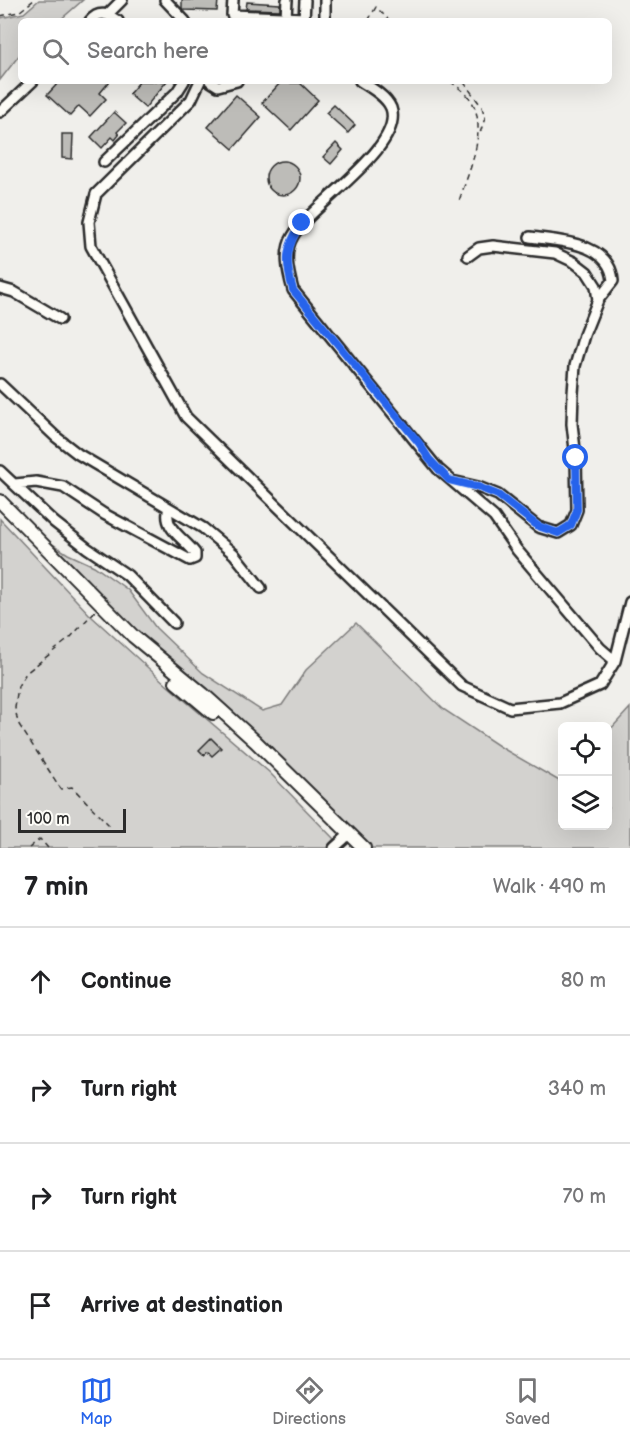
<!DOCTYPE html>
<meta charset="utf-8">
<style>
body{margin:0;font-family:"Balsamiq Sans",sans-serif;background:#f6f6f6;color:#202124}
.controls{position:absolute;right:18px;bottom:18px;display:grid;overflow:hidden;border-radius:9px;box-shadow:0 6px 24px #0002}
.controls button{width:54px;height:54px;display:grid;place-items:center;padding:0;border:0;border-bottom:2px solid #e0e0e0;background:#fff;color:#202124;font:30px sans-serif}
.scale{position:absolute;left:18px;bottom:15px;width:108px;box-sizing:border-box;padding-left:6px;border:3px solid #2b2b2b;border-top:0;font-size:16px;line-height:21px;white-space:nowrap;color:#2b2b2b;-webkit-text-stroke:4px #fdfcf7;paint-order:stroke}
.stop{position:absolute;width:18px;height:18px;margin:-14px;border:4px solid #2563eb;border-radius:50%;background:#fff}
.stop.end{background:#2563eb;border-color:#fff;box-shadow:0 2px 6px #0008}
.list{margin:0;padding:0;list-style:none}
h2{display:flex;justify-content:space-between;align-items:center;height:78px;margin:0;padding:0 24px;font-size:26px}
h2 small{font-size:20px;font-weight:400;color:#757577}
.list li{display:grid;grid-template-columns:39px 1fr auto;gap:18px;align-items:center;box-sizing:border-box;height:108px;padding:0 24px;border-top:2px solid #e0e0e0}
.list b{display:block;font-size:22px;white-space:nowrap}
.list em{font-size:20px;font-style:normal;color:#757577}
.icon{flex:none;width:33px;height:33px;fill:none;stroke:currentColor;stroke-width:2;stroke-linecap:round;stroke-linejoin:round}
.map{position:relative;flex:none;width:630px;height:848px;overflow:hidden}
.search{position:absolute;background:#fff;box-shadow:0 6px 24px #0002;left:18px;right:18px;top:18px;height:66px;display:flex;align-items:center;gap:15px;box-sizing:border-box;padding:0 21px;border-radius:9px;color:#757577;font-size:22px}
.sheet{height:510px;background:#fff}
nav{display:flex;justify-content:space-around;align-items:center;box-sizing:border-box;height:84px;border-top:2px solid #e0e0e0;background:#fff;font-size:16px;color:#757577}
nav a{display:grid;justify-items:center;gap:3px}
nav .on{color:#2563eb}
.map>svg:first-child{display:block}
.green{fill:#d3d2cf;stroke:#7f7e7d;stroke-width:1.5}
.building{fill:#bdbcb8;stroke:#2b2b2b;stroke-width:1.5}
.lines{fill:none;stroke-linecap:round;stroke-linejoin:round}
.minor-casing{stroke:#2b2b2b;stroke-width:14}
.major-casing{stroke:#2b2b2b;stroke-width:16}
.path{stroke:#2b2b2b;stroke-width:1.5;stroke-dasharray:6 4.5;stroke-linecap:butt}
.minor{stroke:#fdfcf7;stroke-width:9}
.major{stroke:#fdfcf7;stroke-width:12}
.route{stroke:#2563eb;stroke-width:8}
</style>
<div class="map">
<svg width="630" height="848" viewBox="0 0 630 848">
<rect width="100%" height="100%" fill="#f0efeb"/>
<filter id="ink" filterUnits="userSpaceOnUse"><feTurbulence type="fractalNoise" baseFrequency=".0167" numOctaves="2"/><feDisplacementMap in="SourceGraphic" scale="12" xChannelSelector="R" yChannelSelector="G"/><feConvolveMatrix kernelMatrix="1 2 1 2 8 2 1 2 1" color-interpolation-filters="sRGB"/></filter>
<g filter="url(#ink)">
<path class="green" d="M39,0H83L59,21H21V53L0,80V18L24,13Z
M0,519L91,616L168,686L269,772L334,839L326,848H0Z
M38,535L68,554L94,566L128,590L156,628L203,673L262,711L282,705L306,670L356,623L443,709L502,748L561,782L562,781V826H608V732L630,708V848H364L133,636Z"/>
<path class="building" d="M182,0H218L217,11L184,10L182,8Z
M247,2L280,4V10L246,9Z
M60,81H110L100,93L106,99L90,116L79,106L70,116L47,95Z
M140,81H167L145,108L129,94Z
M280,83H300L318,100L291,130L262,103Z
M236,95L261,117L233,149L208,127Z
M334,105L355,125L348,133L326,113Z
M114,112L126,123L117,132L119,135L115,140L112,137L102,148L91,137Z
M62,134H73L72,159L62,158Z
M336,143L343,150L331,164L323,157Z
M266 178a17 17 0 1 1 34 0a17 17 0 1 1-34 0Z
M211,738L221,748L212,756L208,752L204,755L199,750Z"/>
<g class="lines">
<g class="minor-casing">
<path id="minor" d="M165,0L185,21
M233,0L232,15L305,18
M325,0V21
M108,14L122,0
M286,17L287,0
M90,21C99,10 108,14 118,21
M304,21L305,0
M200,81L191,100L96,194L89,222L91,246L186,417L462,686L510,708L560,703L600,685L615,661L630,602
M210,81L218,86L237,81
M360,81C370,87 386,96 391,108C405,147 310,205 293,236C283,252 288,272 293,290L438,469L494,517L517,550L600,648L615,661
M0,112L33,81
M104,162L177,92L184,81
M530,237C560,241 610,242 613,281L598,300
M0,288L14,292L60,319
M0,384L56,437L78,454L203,528L234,554L261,588
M0,471L54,522L87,548L127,575L174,623
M452,481L478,487L498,495L538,527L558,533L571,525L577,510L576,458L572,424L573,393L575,366L584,335L598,300L596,286L587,272L574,262L555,253L493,246L479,248L468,256
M15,484L36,482L63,487L104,514L190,560L195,558V553C184,538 162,528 169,508
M334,848L344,839"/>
</g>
<g class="major-casing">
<path id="major" d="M0,501L133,636L203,694L255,741L364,848
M176,682L213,713"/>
</g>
<path class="path" d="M0,16L19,12L34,0
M368,21L376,7L390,21
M450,81C457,87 466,92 471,100C489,130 468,173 458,204
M463,81L482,107L485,118L480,133
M95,611L70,638L26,673L18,686L15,708L18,723L61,789L72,787L112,828
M29,848L40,839L48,848"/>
<use href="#minor" class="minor"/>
<use href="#major" class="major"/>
</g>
</g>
<g class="lines" filter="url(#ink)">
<path class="route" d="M302,223C285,247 285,262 293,290L419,443L429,459L449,480L478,487L498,495L538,526L558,533L571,525L577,510L576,458"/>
</g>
</svg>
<div class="controls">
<button><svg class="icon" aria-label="locate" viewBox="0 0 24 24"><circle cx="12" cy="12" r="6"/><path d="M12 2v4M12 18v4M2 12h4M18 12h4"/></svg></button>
<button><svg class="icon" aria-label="layers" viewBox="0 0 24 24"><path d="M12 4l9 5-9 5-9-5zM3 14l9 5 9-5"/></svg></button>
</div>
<div class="scale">100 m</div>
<div class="stop" style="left:576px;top:458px"></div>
<div class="stop end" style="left:302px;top:223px"></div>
<div class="search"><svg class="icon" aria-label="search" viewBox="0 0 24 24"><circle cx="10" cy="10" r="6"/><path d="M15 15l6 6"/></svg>Search here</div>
</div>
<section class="sheet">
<h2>7 min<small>Walk · 490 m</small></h2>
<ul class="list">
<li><svg class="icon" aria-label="ahead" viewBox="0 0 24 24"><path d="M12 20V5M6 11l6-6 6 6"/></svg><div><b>Continue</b></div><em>80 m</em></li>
<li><svg class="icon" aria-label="right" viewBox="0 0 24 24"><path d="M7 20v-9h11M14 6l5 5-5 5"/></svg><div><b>Turn right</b></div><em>340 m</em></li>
<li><svg class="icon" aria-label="right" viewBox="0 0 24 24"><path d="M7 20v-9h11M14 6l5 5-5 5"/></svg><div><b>Turn right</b></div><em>70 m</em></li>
<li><svg class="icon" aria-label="arrive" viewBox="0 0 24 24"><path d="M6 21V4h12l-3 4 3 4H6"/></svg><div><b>Arrive at destination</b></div></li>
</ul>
</section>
<nav>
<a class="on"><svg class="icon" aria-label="map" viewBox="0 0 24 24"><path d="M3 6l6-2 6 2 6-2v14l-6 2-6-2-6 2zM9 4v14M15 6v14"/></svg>Map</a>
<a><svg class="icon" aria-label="directions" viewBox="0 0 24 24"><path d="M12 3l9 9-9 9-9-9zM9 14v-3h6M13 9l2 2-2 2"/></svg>Directions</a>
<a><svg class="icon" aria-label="saved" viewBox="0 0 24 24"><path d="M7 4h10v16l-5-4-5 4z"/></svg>Saved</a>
</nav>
